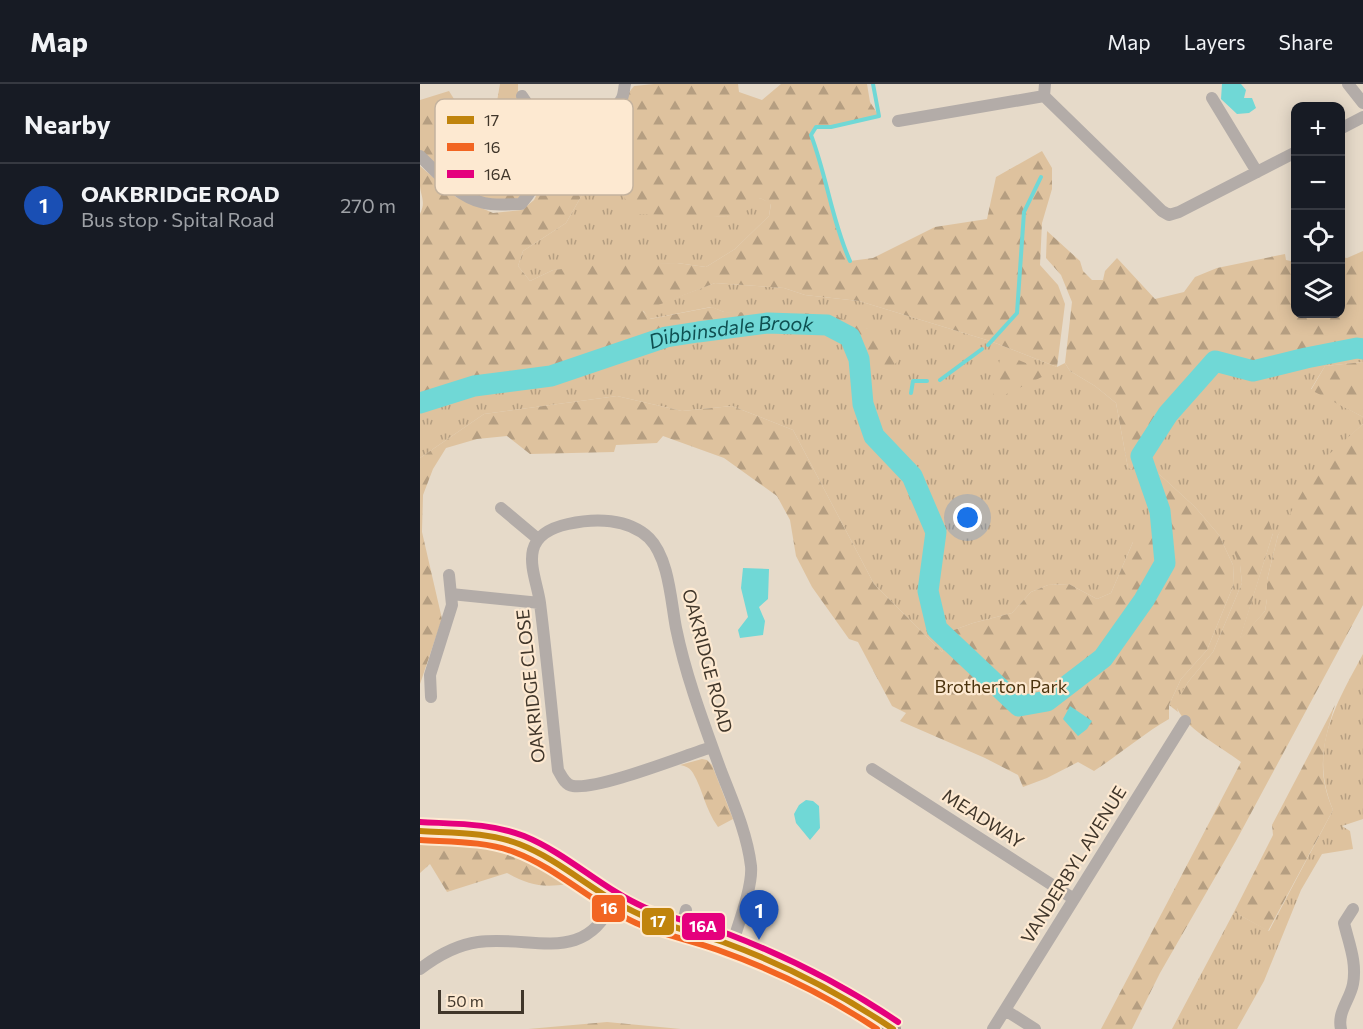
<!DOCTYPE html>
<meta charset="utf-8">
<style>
body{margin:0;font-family:Commissioner,sans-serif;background:#242831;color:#f1f3f6}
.controls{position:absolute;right:18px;top:18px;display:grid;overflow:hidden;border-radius:12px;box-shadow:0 3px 15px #0003}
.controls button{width:54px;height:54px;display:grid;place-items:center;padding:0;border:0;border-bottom:2px solid #363941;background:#171b24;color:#f1f3f6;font:30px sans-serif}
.scale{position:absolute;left:18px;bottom:15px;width:86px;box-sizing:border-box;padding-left:6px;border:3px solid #40362a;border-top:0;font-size:16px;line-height:21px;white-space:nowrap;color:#40362a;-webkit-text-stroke:4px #fde9d1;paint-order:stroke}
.you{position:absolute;left:548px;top:434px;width:21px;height:21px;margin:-15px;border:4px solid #fff;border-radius:50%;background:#1a73e8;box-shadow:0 0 0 9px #1a73e833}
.badge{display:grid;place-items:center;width:39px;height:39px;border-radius:50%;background:#db2777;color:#fff;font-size:20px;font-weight:700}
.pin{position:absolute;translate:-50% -50px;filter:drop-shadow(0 2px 3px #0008)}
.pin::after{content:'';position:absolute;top:32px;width:21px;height:18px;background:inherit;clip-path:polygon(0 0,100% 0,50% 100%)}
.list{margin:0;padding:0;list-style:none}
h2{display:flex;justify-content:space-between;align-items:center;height:78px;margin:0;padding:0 24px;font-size:26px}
h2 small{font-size:20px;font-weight:400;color:#9ea1a6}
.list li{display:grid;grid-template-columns:39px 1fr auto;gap:18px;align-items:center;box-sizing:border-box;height:84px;padding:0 24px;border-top:2px solid #363941}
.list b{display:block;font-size:22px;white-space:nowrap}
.list p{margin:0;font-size:20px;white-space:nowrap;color:#9ea1a6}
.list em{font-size:20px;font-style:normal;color:#9ea1a6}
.icon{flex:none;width:33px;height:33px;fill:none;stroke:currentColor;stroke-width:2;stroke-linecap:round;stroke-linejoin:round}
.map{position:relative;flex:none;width:943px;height:945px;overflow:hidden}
header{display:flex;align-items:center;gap:36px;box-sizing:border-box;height:84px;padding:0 30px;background:#171b24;border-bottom:2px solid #363941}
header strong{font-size:28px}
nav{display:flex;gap:33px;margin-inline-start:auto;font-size:21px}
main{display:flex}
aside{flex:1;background:#171b24}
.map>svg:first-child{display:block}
.grass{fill:url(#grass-tufts)}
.forest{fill:url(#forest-firs);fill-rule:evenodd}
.water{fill:#70d8d6}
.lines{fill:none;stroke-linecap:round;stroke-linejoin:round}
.stream{stroke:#70d8d6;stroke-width:4}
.river{stroke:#70d8d6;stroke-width:21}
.minor{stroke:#b3aca8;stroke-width:12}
.major{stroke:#a49b97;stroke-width:16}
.bus-1-casing{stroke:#fde9d1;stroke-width:10}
.bus-2-casing{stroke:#fde9d1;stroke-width:10}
.bus-3-casing{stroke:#fde9d1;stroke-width:10}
.bus-1{stroke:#c0840d;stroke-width:6}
.bus-2{stroke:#f26522;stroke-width:6}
.bus-3{stroke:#e5007d;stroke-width:6}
.labels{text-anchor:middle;stroke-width:4.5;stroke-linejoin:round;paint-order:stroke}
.street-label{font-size:18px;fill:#40362a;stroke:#fde9d1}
.park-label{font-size:18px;fill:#4b330e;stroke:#fde9d1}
.water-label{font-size:20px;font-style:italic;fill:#0f5052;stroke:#fde9d1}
.key{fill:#fde9d1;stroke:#c4b39f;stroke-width:1.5}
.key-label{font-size:16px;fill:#40362a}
.line-badge{stroke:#fde9d1;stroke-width:2}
.badge-label{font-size:16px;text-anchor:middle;font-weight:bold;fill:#fff}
</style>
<header>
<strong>Map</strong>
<nav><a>Map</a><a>Layers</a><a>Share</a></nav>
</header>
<main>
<aside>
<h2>Nearby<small></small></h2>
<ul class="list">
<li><span class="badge" style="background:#1a4fb4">1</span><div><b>OAKBRIDGE ROAD</b><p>Bus stop · Spital Road</p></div><em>270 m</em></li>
</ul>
</aside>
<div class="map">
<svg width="943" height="945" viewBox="0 0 943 945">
<defs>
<pattern id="grass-tufts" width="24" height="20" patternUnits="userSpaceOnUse" patternTransform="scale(1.5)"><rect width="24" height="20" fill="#dec29e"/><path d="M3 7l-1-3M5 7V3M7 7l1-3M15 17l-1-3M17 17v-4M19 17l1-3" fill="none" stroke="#b59e81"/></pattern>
<pattern id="forest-firs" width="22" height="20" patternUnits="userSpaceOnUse" patternTransform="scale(1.5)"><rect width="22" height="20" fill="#dec29e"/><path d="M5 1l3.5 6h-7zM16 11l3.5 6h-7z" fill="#b59e81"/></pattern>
</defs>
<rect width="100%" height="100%" fill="#e6dac9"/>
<path class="grass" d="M200,32L204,54L192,92L280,131L307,133L340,114L351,119L349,132L315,165L286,183L257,179L133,186L110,197L98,182L103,167L146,139L178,83L192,38Z
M295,199L364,204L385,211L439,217L570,257L637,283L645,279L650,287L675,302L696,319L708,384L725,387L721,372L748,330L795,277L833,287L943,262V278L905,282L891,305L943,333V340L928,354L858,451L847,496V515L845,527L819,557L853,449L820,481L822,499L793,568L768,598L756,619L758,628L749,621L761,595L787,566L814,500L813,481L799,451L775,423L739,390L726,388L740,427L742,440L713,458L691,509L677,515L649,500L628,501L611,508L592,529L553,539L531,547L522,568L454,500L373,346L312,322L262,327L197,312L64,330L0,374V319L54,302L131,292L246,253L278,248L348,239L407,241L430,253L448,245L304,228L291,223L229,235L223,226Z
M943,570V735L922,742L930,747L933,765L902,770L881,806L844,897L817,945H752L814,828L849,847L913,726C888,666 915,622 943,570Z"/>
<path class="forest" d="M80,0H98V9L113,33L121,52L119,86L101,115L63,116L37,101L0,68V16L29,7L49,39L76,23Z
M234,0H318L319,8L342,16L361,0H447L450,18L459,32L411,43L396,44L391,51C407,93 411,137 430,177L453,174L515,143L567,135L576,93L622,67L632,84V105L622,139L620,181L638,201L645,220L637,283L570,257L439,217L385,211L364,204L295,199L223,227L230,235L292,223L304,228L410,230L448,245L479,275L471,285L451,272L439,275L430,253L407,241L348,239L278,248L246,253L131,292L54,302L0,319V130C6,118 1,113 0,102C0,95 0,88 0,82L36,113L73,129L102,126L114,116L131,82V51C175,40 186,39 214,2ZM200,32L204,54L192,92L214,130L307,133L331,125L340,114L351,120L349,132L315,165L286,183L257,179L186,180L133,186L110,197L98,182L103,167L146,139L178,83L191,38Z
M627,147L660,177L663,187L672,196H683L685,187L697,174L735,215L764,208L775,193L797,184L865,170L866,176L875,178L876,230H920L921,173L927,174L943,167V262L833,287L795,277L748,330L721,372L726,387L739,390L775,423L799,451L813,481L814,500L787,566L761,595L749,621V635C723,650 700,670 674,687L658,678L627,694L603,703L598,691L565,674L480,637L486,629L472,622L438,558L429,555L392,503L376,472L370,436L357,412L304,374L243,352L237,359L196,361L194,368L110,370L87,352L57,355L26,364L13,385L3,411L2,448L22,535L0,600V374L64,330L197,312L262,327L312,322L373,346L454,500L522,568L531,547L553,539L592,529L611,508L628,501L649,500L677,515L691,509L713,458V449L742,440L740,426L726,387L708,384L696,319L675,302L650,287L645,279L652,218L641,191L626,174Z
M581,269L630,289L572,317Z
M943,278V333L891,306L905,282Z
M943,340V521L816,757L740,889L712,945H681L821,678C802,663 762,644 755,619L768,598L793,568L822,499L820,481L811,461L845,426L853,449L820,555L845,527L847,515V496L858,451L888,398L907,372Z
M915,621C903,660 896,687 913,726L848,847L814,828L853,751L852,741Z
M282,675L287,676L292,681L313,735L298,743C285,725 283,706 273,689C270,684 266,682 260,681Z
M0,757C30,759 61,761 89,769C110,774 130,788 148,800C122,804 109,801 87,789L27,808L10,780L0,789Z
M187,938L261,945H108Z"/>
<path class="water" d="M802,0H821L826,6L824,14H832L836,24L829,29L817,30L801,15Z
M323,484L349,485L348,515L339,523L345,537L343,551L320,554L318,546L328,533L321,504Z
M650,622L672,637L667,645L658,652L643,635Z
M386,716L393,717L399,722L400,744L390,756L376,739L374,730L379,721Z"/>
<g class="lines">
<path class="stream" d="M430,177C412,137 407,93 391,51L396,43H411L459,32L453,0
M568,261L597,229L604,128L621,93
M520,296L562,265
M491,309L493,297H507"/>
<path class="river" id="s1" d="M0,319L54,302L131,292L246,253L278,248L348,239L407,241L430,253L439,275L443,320L454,352L492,392L516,448L508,507L517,545L599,622L627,617L683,574L724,516L745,479L740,427L721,372L748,330L795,277L833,287L886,274L937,264L943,265"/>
<path class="minor" d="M928,0L943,19
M102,12L125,46
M624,12L742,127L749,131L759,128L876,68
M624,12L625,0
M792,14L837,88
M478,37L624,12
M920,45L943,33
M0,72C18,90 38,113 64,119C76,122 89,120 101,120C120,98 127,75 125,46C146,43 193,35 202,14C204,10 204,4 205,0
M81,424L118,455
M31,510L120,519
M11,613L10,591L32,521L29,491
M292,663C263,672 179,706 153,702C145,701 142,693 138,686C132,631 127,575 120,519C118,503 109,482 113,466C117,450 134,443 148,440C175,434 208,434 229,454C249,474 251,518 256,544C266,593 284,640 301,687C313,718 327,749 331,782C333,802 318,841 312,861
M452,685L654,815
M261,845L266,826
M0,885C17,872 36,861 58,858C113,851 165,882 193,817
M585,926L615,945
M573,945L765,637
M921,945C917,928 930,916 933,900C937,878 929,860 924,839L933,825"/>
<path class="major" d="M0,747C32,749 69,748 99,760C143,777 177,813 220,831C247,843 276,848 303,858C360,879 423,910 473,945"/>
<g class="bus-1-casing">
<path id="bus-1" d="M0,747C33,749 68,748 99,760C143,777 177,812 221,831C247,843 276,848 303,858C363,880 420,909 473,945"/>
</g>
<g class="bus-2-casing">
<path id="bus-2" d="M0,756C31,758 65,757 94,768C139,785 173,820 216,839C242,851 271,856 298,866C354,886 408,912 457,945"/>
</g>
<g class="bus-3-casing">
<path id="bus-3" d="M0,738C35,740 71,739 104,752C148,770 182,805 226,824C252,835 281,840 308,850C368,873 425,902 478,938"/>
</g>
<use href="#bus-1" class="bus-1"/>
<use href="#bus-2" class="bus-2"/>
<use href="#bus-3" class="bus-3"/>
</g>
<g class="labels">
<g class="street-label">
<text transform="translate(287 577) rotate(75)" y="6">OAKRIDGE ROAD</text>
<text transform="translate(111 602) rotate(-96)" y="6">OAKRIDGE CLOSE</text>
<text transform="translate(563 735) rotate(33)" y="6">MEADWAY</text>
<text transform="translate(654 781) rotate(-58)" y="6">VANDERBYL AVENUE</text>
</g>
<g class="park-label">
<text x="581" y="609">Brotherton Park</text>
</g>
<g class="water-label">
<text dy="7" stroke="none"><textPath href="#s1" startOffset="321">Dibbinsdale Brook</textPath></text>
</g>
</g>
<rect x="15" y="15" width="198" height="96" rx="9" class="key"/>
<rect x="27" y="32" width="27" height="8" fill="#c0840d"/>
<rect x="27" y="59" width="27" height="8" fill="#f26522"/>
<rect x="27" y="86" width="27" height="8" fill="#e5007d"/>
<g class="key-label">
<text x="64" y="42">17</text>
<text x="64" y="69">16</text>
<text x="64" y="96">16A</text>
</g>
<g class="line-badge">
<rect x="171" y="810" width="35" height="29" rx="6" fill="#f26522"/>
<rect x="221" y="823" width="34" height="29" rx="6" fill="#c0840d"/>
<rect x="261" y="828" width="45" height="29" rx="6" fill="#e5007d"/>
</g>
<g class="badge-label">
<text x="189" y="830">16</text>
<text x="238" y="843">17</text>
<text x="283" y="848">16A</text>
</g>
</svg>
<div class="controls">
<button>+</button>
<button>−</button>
<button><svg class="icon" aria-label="locate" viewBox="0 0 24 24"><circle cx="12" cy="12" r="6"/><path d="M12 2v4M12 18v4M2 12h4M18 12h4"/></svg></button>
<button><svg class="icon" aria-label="layers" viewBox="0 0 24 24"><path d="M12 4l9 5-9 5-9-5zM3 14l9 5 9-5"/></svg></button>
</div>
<div class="scale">50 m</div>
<div class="you"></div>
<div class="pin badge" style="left:339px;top:856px;background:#1a4fb4">1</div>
</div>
</main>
